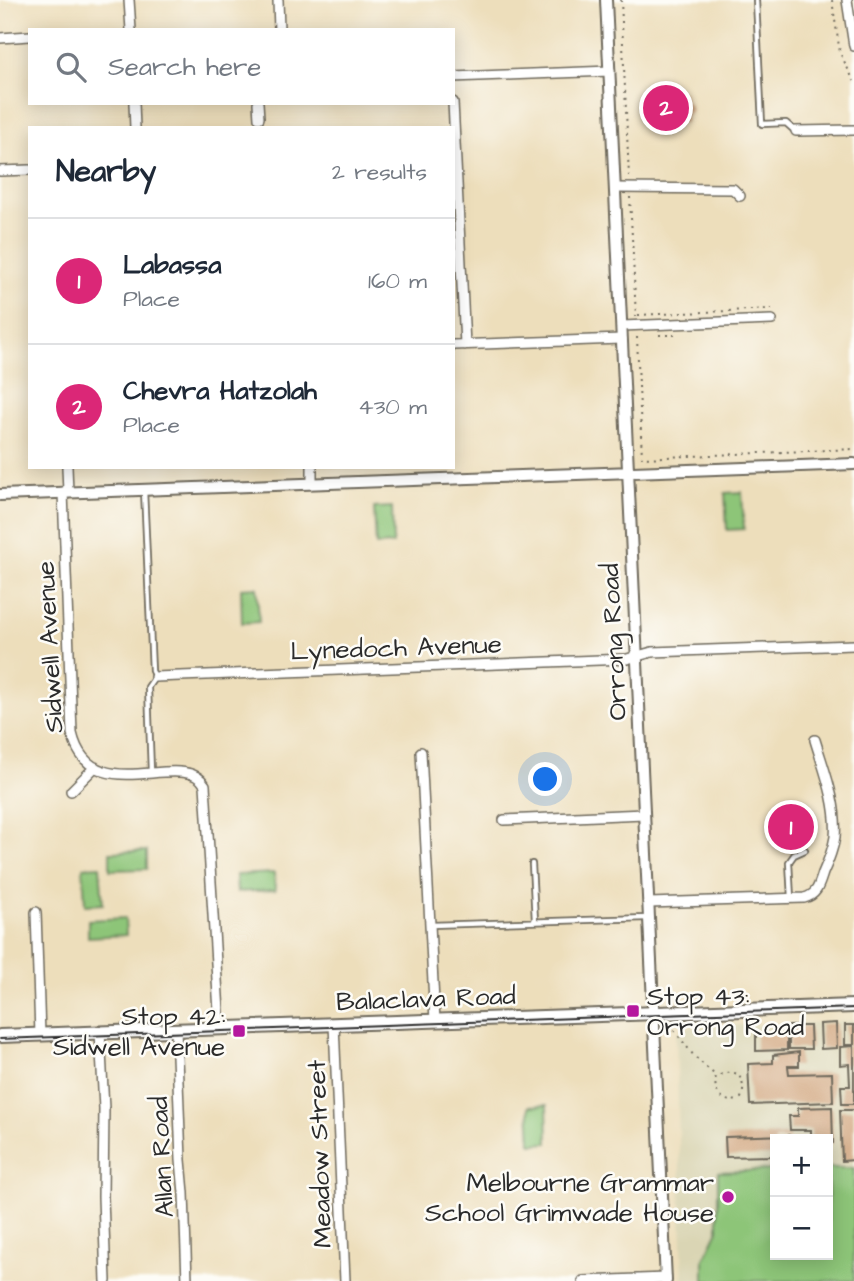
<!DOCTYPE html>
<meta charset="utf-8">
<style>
body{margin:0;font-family:"Architects Daughter",sans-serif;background:#f6f6f7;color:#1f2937}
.controls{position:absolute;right:21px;bottom:21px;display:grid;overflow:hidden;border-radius:0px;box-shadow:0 4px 18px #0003}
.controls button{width:63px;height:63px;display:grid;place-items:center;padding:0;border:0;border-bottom:2px solid #e0e1e3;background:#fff;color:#1f2937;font:35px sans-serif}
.you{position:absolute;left:546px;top:780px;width:24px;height:24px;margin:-18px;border:5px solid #fff;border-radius:50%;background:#1a73e8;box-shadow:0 0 0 10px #1a73e833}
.badge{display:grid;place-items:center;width:46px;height:46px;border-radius:50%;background:#db2777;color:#fff;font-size:23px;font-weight:700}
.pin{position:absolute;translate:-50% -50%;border:4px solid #fff;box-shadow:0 2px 7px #0006}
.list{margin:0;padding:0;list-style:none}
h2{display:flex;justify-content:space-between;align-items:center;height:91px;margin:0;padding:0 28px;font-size:30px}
h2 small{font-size:23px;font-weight:400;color:#747a83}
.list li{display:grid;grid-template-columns:46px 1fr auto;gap:21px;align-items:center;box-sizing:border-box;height:126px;padding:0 28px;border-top:2px solid #e0e1e3}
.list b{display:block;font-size:26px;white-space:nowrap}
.list p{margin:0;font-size:23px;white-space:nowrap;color:#747a83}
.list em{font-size:23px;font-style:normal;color:#747a83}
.icon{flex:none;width:38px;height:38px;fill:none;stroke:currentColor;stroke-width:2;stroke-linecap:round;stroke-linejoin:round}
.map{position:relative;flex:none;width:854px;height:1281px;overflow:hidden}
.search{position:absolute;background:#fff;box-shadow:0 4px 18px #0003;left:28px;top:28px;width:427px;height:77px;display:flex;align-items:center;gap:18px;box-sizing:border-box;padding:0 24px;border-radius:0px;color:#747a83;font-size:26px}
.panel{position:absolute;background:#fff;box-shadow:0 4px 18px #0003;left:28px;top:126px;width:427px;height:343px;border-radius:0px}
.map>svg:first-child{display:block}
.built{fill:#dad5b4;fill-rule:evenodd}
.garden{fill:#8dc578;stroke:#5c7852;stroke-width:2}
.building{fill:#cfa178}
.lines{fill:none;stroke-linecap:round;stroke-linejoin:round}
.service-casing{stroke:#6f6a5d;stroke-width:8}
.minor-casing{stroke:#6f6a5d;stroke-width:12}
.tertiary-casing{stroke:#6f6a5d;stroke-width:14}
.secondary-casing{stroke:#6f6a5d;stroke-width:16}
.path{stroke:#6f6a5d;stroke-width:2;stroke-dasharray:2 5;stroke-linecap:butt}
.service{stroke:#fff;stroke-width:4.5}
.minor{stroke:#fff;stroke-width:9}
.tertiary{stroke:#fff;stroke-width:10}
.secondary{stroke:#fff;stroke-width:12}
.tram{stroke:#2b2b2b;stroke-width:2}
.poi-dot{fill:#b5179e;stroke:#fdfcf7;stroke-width:2.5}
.labels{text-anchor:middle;stroke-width:5;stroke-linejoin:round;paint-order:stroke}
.street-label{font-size:26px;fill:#2b2b2b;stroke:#fdfcf7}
.poi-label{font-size:26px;fill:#2b2b2b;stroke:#fdfcf7;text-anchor:end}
</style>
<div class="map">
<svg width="854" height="1281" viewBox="0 0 854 1281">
<rect width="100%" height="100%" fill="#fdfcf7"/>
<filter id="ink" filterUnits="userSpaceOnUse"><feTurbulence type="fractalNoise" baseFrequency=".0143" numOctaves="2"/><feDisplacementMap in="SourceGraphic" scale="14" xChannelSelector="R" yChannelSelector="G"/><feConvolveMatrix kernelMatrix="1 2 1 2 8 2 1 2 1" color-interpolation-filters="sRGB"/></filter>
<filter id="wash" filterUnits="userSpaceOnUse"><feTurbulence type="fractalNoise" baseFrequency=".00686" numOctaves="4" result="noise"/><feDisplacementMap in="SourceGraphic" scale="28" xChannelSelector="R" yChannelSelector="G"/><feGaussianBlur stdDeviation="1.57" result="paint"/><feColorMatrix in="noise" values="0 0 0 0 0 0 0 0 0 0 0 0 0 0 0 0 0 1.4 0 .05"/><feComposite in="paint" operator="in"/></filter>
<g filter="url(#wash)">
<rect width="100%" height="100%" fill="#eddebb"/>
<path class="built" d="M854,1021V1281H683L676,1035L683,1027ZM775,1139H828V1255H775Z"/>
<path class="garden" d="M742,492L744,529L727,530L725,493Z
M392,507L393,544L376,545L374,508Z
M257,587L259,622L242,623L241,588Z
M147,851V869L110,870V852Z
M100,866L103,904L85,905L83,867Z
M274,873L275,890L237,892L236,875Z
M125,918L126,935L88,937V920Z
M547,1105L548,1143L531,1144L529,1106Z
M828,1168H854V1281H704V1259L718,1230V1172L775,1170V1255H828Z"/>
<g id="blocks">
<path class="building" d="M684,92L685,100L690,105L691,111L686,115V123L672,122V118L655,119V121H649L647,115H643L642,113V107L647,105L648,98L653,97V100L671,99L670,94Z
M803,815L805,841L781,843L779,817Z
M836,1023L837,1048L821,1049L820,1024Z
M845,1025H854V1045H845Z
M789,1026H810L811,1049H789Z
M787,1033V1050L756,1051V1034Z
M854,1046V1104H842L841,1086H850L849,1064L840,1065V1047Z
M799,1052V1066H788L789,1074L832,1073L833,1102L750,1105L748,1064L773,1063V1055Z
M832,1107L833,1143L828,1144V1139H811V1130H790L789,1116H798V1108Z
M840,1110H854V1160L842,1161Z
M789,1135V1139H775V1156L726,1157L725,1137Z"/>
</g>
</g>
<g filter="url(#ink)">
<use href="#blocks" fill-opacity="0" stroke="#6f6a5d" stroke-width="2"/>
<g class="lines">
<g class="service-casing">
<path id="service" d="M756,0L762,124L786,123L795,131
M144,490L152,671L155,677L148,687L151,772
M532,864L535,921
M791,898L789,862L794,855L805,850
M431,925L647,918"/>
</g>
<g class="minor-casing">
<path id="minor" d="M129,0L131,30
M278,0L279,30
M847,0L854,46
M0,38L30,36
M453,77L610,71
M453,102L465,345
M134,103L135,128
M258,103L259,118
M796,131L854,130
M0,171L30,170
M615,188L733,189L740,196
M622,326L772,320
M453,345L622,339
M67,467L68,492
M312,467V483
M63,492L72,733C90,811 184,747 205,785L220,1028
M155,677L627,659L652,652L854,645
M421,752L435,1021
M71,791L95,767
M504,820L644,814
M649,903L804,898C817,895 819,885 823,873C828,862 833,849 835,837C838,804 824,770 815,740
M36,912L40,1035
M334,1024L345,1281
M176,1030L181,1160L184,1193L187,1281
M100,1032L104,1109L103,1197L106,1281
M583,1281L666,1278"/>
</g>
<g class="tertiary-casing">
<path id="tertiary" d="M606,0L666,1281
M0,495L854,464"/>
</g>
<g class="secondary-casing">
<path id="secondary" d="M0,1036L854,1006"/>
</g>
<path class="path" d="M621,0L629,177
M832,0L840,53L854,81
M640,110H642
M630,197L636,317
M638,315L772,309
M659,335H675
M637,337L642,458L854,449
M670,1025L694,1056L716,1076C712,1093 725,1107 741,1098C745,1089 743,1082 738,1074L731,1072L716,1076"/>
<use href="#service" class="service"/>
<use href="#minor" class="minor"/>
<use href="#tertiary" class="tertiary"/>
<use href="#secondary" class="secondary"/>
<path class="tram" d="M0,1039L854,1008"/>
</g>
</g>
<g class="poi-dot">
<rect x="626" y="1004" width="14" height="14" rx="3.5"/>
<rect x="232" y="1024" width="14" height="14" rx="3.5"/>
<circle cx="728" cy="1197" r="7"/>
</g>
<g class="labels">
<g class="street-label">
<text transform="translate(613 642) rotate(-93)" y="9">Orrong Road</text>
<text transform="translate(49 647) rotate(-93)" y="9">Sidwell Avenue</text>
<text transform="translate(396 647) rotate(-2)" y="9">Lynedoch Avenue</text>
<text transform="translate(426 998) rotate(-2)" y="9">Balaclava Road</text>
<text transform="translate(319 1154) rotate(-92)" y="9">Meadow Street</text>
<text transform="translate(161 1157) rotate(-93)" y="9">Allan Road</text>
</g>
<g class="poi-label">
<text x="647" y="1005" text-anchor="start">Stop 43:<tspan x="647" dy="30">Orrong Road</tspan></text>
<text x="225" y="1025">Stop 42:<tspan x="225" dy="30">Sidwell Avenue</tspan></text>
<text x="714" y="1191">Melbourne Grammar<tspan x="714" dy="30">School Grimwade House</tspan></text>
</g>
</g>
</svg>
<div class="controls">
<button>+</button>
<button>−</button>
</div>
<div class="you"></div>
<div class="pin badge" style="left:791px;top:827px">1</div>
<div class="pin badge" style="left:666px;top:108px">2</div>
<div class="search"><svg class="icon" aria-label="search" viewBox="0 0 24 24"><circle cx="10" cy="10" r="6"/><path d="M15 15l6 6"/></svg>Search here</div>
<section class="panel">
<h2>Nearby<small>2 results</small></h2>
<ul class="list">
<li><span class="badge">1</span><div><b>Labassa</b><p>Place</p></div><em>160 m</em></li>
<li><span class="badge">2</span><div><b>Chevra Hatzolah</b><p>Place</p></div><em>430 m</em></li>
</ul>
</section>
</div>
